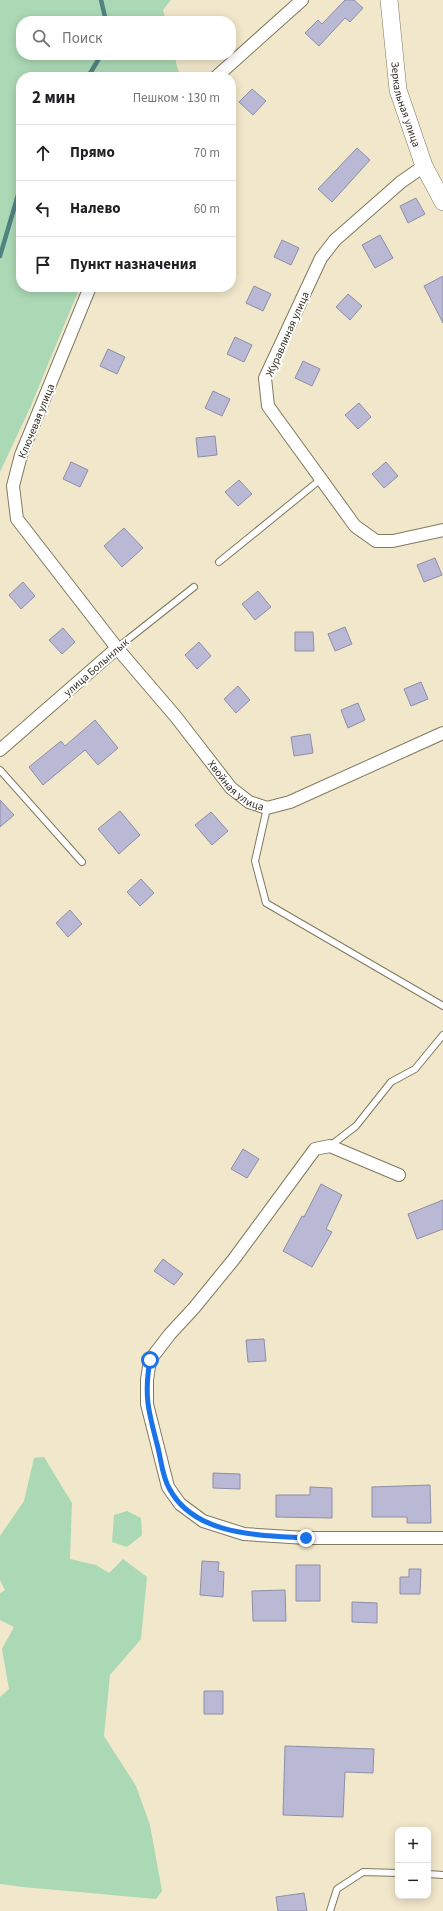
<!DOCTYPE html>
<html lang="ru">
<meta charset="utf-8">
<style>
body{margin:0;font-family:"Source Sans 3",sans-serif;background:#f2f2f2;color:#202124}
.controls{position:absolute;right:12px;bottom:12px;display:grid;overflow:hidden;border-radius:8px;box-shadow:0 2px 10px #0003}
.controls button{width:36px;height:36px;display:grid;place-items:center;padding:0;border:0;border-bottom:1px solid #e0e0e0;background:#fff;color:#202124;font:20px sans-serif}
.stop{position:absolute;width:12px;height:12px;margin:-9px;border:3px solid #1a73e8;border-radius:50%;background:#fff}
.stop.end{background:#1a73e8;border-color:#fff;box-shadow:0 1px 4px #0008}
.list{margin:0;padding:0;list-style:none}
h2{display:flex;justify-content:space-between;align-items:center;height:52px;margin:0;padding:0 16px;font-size:17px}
h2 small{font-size:13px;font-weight:400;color:#757577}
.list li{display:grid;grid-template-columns:26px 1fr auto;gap:12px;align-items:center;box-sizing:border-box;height:56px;padding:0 16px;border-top:1px solid #e0e0e0}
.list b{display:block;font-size:15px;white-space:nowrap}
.list em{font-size:13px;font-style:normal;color:#757577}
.icon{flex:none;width:22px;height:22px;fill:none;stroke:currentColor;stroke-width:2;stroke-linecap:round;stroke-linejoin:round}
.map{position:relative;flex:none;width:443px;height:1911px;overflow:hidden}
.search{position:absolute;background:#fff;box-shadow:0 2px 10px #0003;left:16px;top:16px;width:220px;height:44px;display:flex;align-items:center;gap:10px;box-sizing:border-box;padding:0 14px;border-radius:16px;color:#757577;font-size:15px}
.panel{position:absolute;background:#fff;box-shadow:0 2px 10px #0003;left:16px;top:72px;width:220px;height:220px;border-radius:16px}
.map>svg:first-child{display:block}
.green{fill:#acd9b5}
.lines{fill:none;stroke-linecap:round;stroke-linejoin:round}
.stream{stroke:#4f8482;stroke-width:4.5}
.building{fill:#b9b9d5;stroke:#8e8ea8}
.lane-casing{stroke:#81785f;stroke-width:8}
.street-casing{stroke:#81785f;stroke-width:14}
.secondary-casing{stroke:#81785f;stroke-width:18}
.lane{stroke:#fff;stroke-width:6}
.street{stroke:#fff;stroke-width:12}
.secondary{stroke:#fff;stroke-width:17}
.route{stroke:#1a73e8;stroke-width:5}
.labels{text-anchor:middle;stroke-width:4;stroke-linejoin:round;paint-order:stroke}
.street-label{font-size:11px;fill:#312d22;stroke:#fff}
</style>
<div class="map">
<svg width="443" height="1911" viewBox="0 0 443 1911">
<rect width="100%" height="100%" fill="#f1e7cb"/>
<path class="green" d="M0,0H171L163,10L166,21H21V55H174L180,77H21V287H80L30,408L0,472Z
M44,1457L72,1503L70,1559L96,1565L109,1573L123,1559L147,1577L141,1639L110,1675L104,1736L136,1786L150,1825L162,1891L156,1899L23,1887L0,1884V1697L9,1689L2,1649L14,1627L0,1620V1593L5,1590L0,1580V1536L24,1501L34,1458Z
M127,1511L141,1518L142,1535L127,1547L112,1542L114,1515Z"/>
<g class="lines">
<path class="stream" d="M101,0L106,21
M88,77L101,55
M0,256L21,185"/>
</g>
<path class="building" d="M345,0H354L363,8L350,22L345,18L319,46L305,33L318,20L322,24Z
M252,89L266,101L253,115L239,102Z
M357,148L370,160L332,202L318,189Z
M416,198L425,214L408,223L400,206Z
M380,235L393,258L375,268L362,245Z
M282,240L299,248L291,265L274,257Z
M443,276V323L424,286Z
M254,286L271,294L263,311L246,303Z
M348,294L362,306L350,320L336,307Z
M235,337L252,345L244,362L227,354Z
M108,349L125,357L117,374L100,366Z
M303,361L320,369L312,386L295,378Z
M213,391L230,399L222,416L205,408Z
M359,403L371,417L358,429L345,415Z
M215,436L217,455L198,457L196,438Z
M71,462L88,470L80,487L63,479Z
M386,462L398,476L384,488L372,474Z
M239,480L252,494L238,506L225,492Z
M124,528L143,548L122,567L104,546Z
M435,558L442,575L424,582L417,565Z
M23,582L35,596L21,609L9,595Z
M258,591L271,607L255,620L242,604Z
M345,627L352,644L335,651L328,634Z
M63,628L75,642L62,654L49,640Z
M295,632H313L314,651H295Z
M199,642L211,656L197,669L185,655Z
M421,682L428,699L411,706L404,689Z
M238,686L250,700L236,713L224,699Z
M358,703L365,720L348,728L341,710Z
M95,720L118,748L98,765L85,750L43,785L29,767L61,741L65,746Z
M310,734L313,753L294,756L291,737Z
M0,800L14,815L0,827Z
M120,811L140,835L119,854L98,829Z
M211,812L228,831L212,845L195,825Z
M141,879L154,893L140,906L127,892Z
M70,910L82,924L68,937L56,923Z
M243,1149L259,1159L247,1178L231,1169Z
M321,1184L342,1195L326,1229L332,1232L312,1267L283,1251L302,1216L304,1217Z
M443,1200V1229L417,1239L408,1214Z
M163,1259L183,1274L174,1285L154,1271Z
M264,1339L266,1361L248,1362L246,1340Z
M213,1473L240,1474V1489L213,1488Z
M430,1485L431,1523H407V1517H372V1487Z
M310,1487L332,1488V1518L276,1517V1495H310Z
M202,1561L219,1562L218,1571L224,1572L223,1597L200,1595Z
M296,1565H320V1601H296Z
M409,1569H421L420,1594H400V1577H409Z
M285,1590L286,1621H253L252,1591Z
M352,1602L377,1603V1623L352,1622Z
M204,1691H223V1714H204Z
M285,1746L374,1749L373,1773L345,1772L343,1817L283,1815Z
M304,1893L307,1911H278L276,1897Z"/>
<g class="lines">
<g class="lane-casing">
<path id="lane" d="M219,562L321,479
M117,648L194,587
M0,770L82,862
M267,808L255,861L266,903L443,1006
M330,1146L356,1126L391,1082L415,1069L443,1035
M428,1874L443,1875
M330,1911L337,1889L363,1872L398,1873"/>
</g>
<g class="street-casing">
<g id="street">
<path d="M216,77L302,0"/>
<path d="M424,166L401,182L335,240L321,258L265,378L268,406L355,526L376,541H393L443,530"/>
<path id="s1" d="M90,287L21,455L13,486L17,519L117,648L176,717L231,788L249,802L267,808L290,802L443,733"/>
<path d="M0,750L117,648"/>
<path d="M399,1175L330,1146L315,1149L234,1259L194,1308L170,1334L150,1360L147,1380V1404L168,1487L180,1504L203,1521L244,1534L306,1538H443"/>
</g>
</g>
<g class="secondary-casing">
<g id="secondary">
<path id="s2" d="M389,0L398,90L424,166L443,202"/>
</g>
</g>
<use href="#lane" class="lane"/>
<use href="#street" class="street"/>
<use href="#secondary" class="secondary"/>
</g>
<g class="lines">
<path class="route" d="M150,1360C144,1395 148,1410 157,1444C161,1458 162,1476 169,1488C194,1536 259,1535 306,1538"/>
</g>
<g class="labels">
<g class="street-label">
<text dy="4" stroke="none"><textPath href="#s2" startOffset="106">Зеркальная улица</textPath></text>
<text transform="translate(287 334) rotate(-66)" y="4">Журавлиная улица</text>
<text transform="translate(36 421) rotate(-68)" y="4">Ключевая улица</text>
<text transform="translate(96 667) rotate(-41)" y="4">улица Болынлык</text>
<text dy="4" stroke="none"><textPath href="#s1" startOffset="593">Хвойная улица</textPath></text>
</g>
</g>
</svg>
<div class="controls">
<button>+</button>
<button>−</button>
</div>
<div class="stop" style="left:150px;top:1360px"></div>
<div class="stop end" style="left:306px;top:1538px"></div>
<div class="search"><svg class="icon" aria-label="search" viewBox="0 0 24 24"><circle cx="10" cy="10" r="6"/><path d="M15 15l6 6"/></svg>Поиск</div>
<section class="panel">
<h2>2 мин<small>Пешком · 130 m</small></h2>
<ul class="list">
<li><svg class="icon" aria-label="ahead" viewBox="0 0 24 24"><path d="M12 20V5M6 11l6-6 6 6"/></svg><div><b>Прямо</b></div><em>70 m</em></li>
<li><svg class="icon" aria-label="left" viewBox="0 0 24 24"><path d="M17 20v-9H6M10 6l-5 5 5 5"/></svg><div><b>Налево</b></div><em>60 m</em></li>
<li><svg class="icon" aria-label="arrive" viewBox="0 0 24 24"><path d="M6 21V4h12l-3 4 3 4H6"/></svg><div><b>Пункт назначения</b></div></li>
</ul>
</section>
</div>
